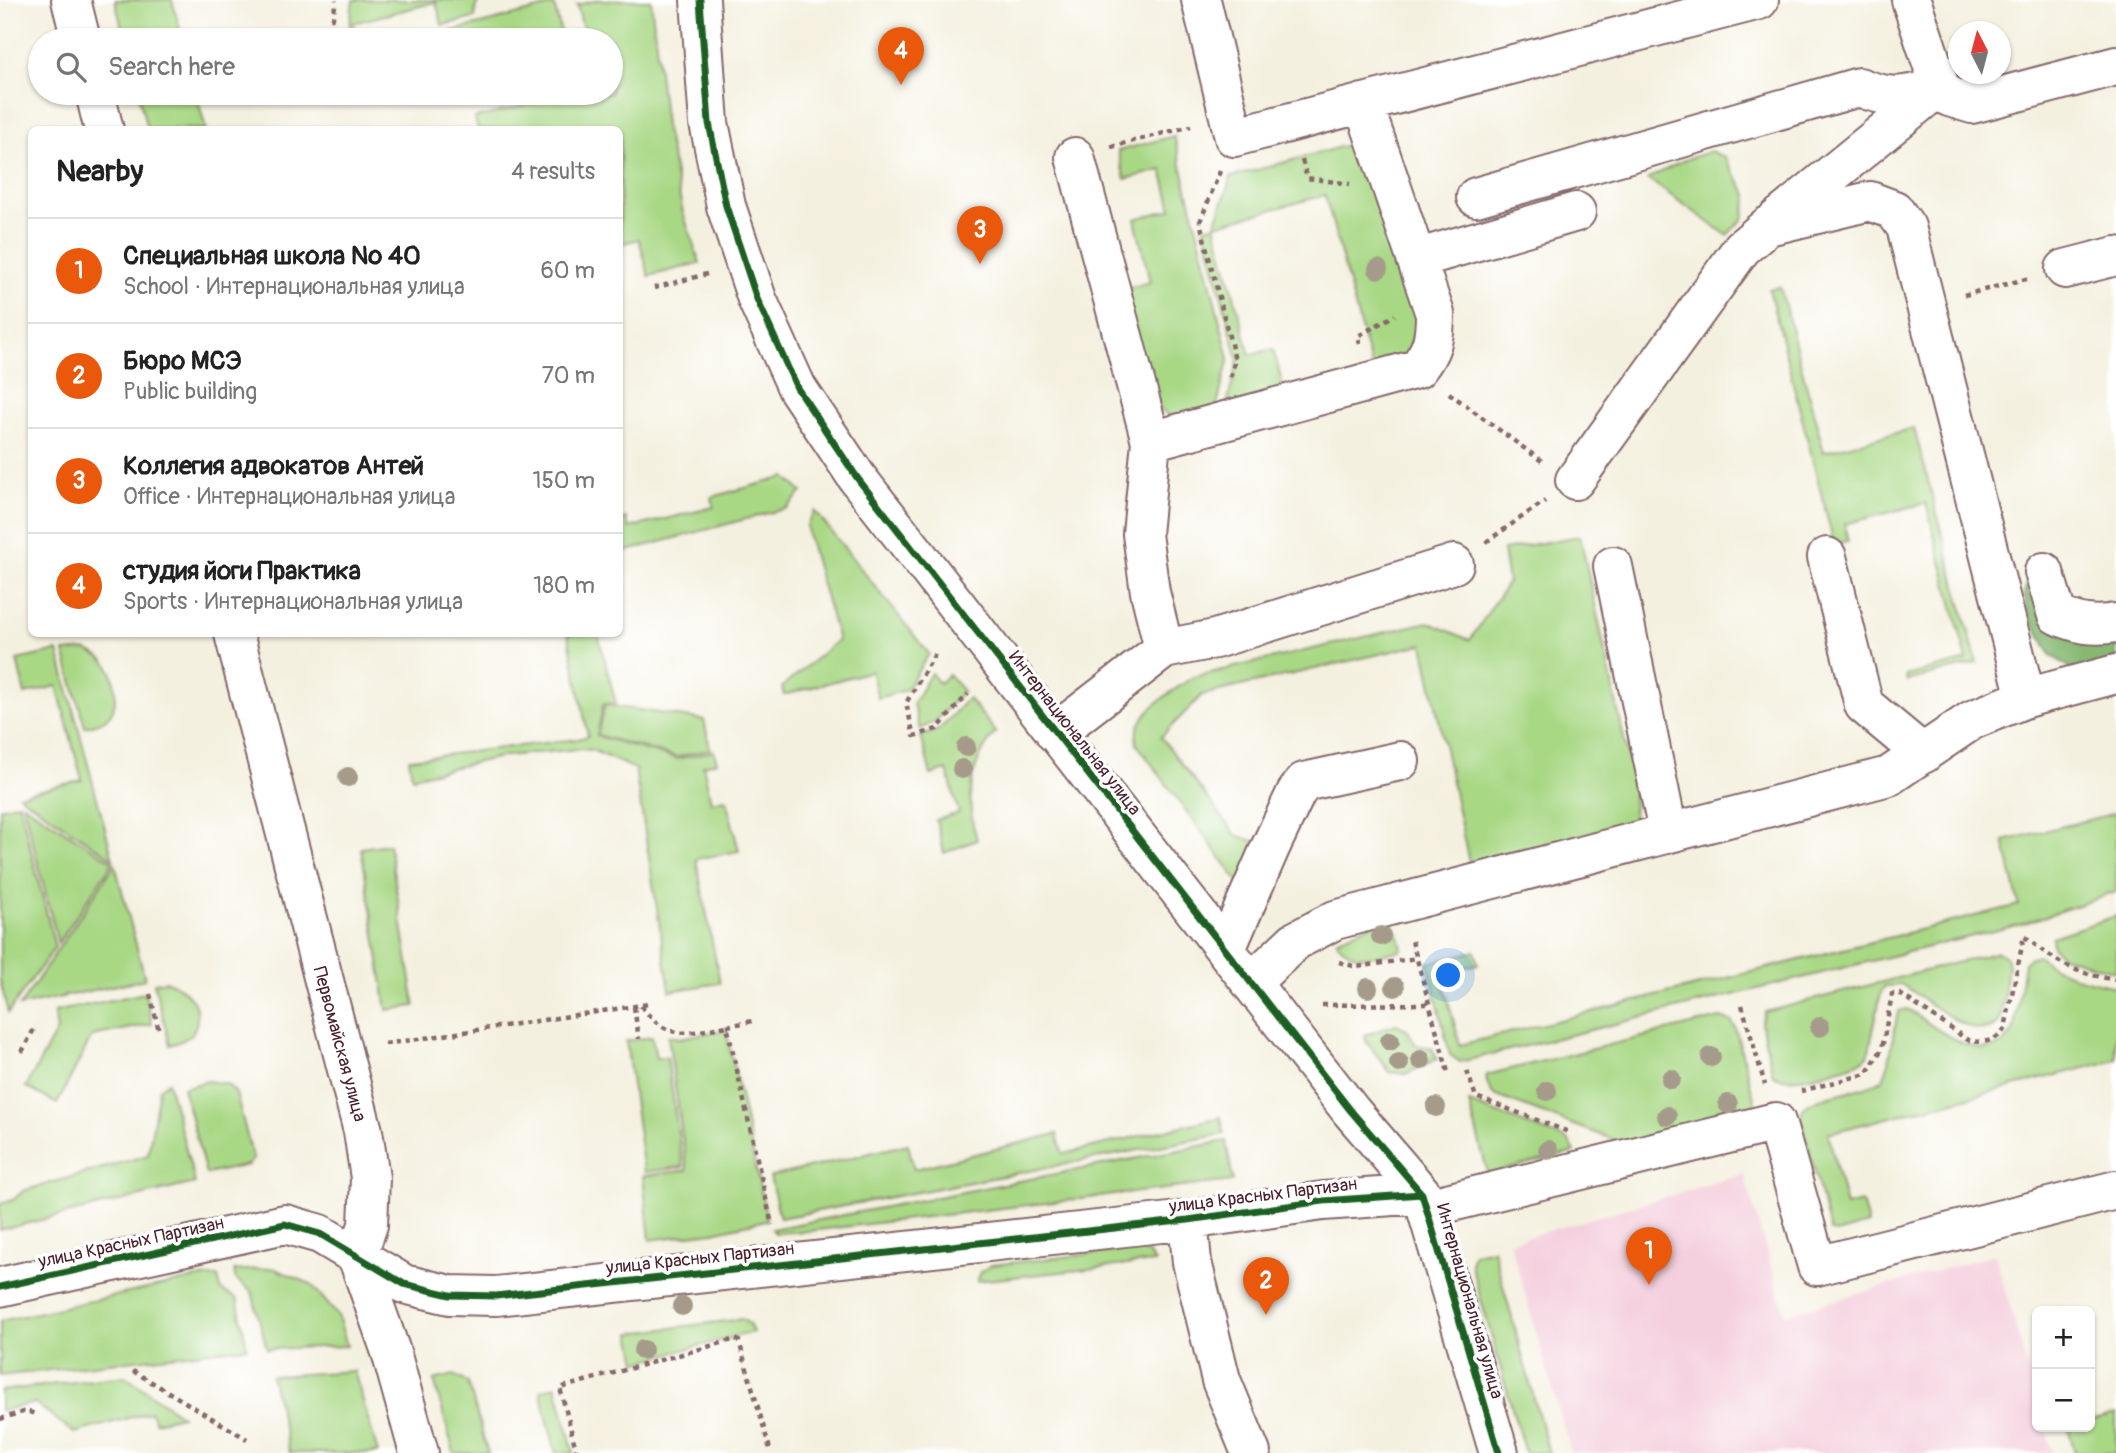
<!DOCTYPE html>
<meta charset="utf-8">
<style>
body{margin:0;font-family:Pangolin,sans-serif;background:#f2f2f2;color:#222}
.controls{position:absolute;right:21px;bottom:21px;display:grid;overflow:hidden;border-radius:10px;box-shadow:0 2px 5px #0004}
.controls button{width:63px;height:63px;display:grid;place-items:center;padding:0;border:0;border-bottom:2px solid #e0e0e0;background:#fff;color:#222;font:35px sans-serif}
.compass{position:absolute;left:1948px;top:21px;width:63px;height:63px;border-radius:50%;background:#fff;box-shadow:0 2px 5px #0004;rotate:354deg}
.you{position:absolute;left:1449px;top:976px;width:24px;height:24px;margin:-18px;border:5px solid #fff;border-radius:50%;background:#1a73e8;box-shadow:0 0 0 10px #1a73e833}
.badge{display:grid;place-items:center;width:46px;height:46px;border-radius:50%;background:#ea580c;color:#fff;font-size:23px;font-weight:700}
.pin{position:absolute;translate:-50% -58px;filter:drop-shadow(0 2px 4px #0008)}
.pin::after{content:'';position:absolute;top:37px;width:24px;height:21px;background:inherit;clip-path:polygon(0 0,100% 0,50% 100%)}
.list{margin:0;padding:0;list-style:none}
h2{display:flex;justify-content:space-between;align-items:center;height:91px;margin:0;padding:0 28px;font-size:30px}
h2 small{font-size:23px;font-weight:400;color:#767676}
.list li{display:grid;grid-template-columns:46px 1fr auto;gap:21px;align-items:center;box-sizing:border-box;height:105px;padding:0 28px;border-top:2px solid #e0e0e0}
.list b{display:block;font-size:26px;white-space:nowrap}
.list p{margin:0;font-size:23px;white-space:nowrap;color:#767676}
.list em{font-size:23px;font-style:normal;color:#767676}
.icon{flex:none;width:38px;height:38px;fill:none;stroke:currentColor;stroke-width:2;stroke-linecap:round;stroke-linejoin:round}
.map{position:relative;flex:none;width:2116px;height:1453px;overflow:hidden}
.search{position:absolute;background:#fff;box-shadow:0 2px 5px #0004;left:28px;top:28px;width:595px;height:77px;display:flex;align-items:center;gap:18px;box-sizing:border-box;padding:0 24px;border-radius:38px;color:#767676;font-size:26px}
.panel{position:absolute;background:#fff;box-shadow:0 2px 5px #0004;left:28px;top:126px;width:595px;height:511px;border-radius:10px}
.map>svg:first-child{display:block}
.built{fill:#f4cfdd}
.green{fill:#a9d885;stroke:#7a7c58;stroke-width:2}
.forest{fill:#86b872;stroke:#686c4e;stroke-width:2}
.lines{fill:none;stroke-linecap:round;stroke-linejoin:round}
.minor-casing{stroke:#86686a;stroke-width:42}
.path{stroke:#86686a;stroke-width:4.5;stroke-dasharray:5 5;stroke-linecap:butt}
.minor{stroke:#fff;stroke-width:38}
.cycleway-casing{stroke:#fff;stroke-width:11}
.cycleway{stroke:#1b5e20;stroke-width:7}
.tree{fill:#a69b8b}
.labels{text-anchor:middle;stroke-width:7;stroke-linejoin:round;paint-order:stroke}
.street-label{font-size:18px;fill:#4a1f2b;stroke:#fff}
</style>
<div class="map">
<svg width="2116" height="1453" viewBox="0 0 2116 1453">
<rect width="100%" height="100%" fill="#fff"/>
<filter id="ink" filterUnits="userSpaceOnUse"><feTurbulence type="fractalNoise" baseFrequency=".0143" numOctaves="2"/><feDisplacementMap in="SourceGraphic" scale="14" xChannelSelector="R" yChannelSelector="G"/><feConvolveMatrix kernelMatrix="1 2 1 2 8 2 1 2 1" color-interpolation-filters="sRGB"/></filter>
<filter id="wash" filterUnits="userSpaceOnUse"><feTurbulence type="fractalNoise" baseFrequency=".00686" numOctaves="4" result="noise"/><feDisplacementMap in="SourceGraphic" scale="28" xChannelSelector="R" yChannelSelector="G"/><feGaussianBlur stdDeviation="1.57" result="paint"/><feColorMatrix in="noise" values="0 0 0 0 0 0 0 0 0 0 0 0 0 0 0 0 0 1.4 0 .05"/><feComposite in="paint" operator="in"/></filter>
<g filter="url(#wash)">
<rect width="100%" height="100%" fill="#f4f0df"/>
<path class="built" d="M1744,1174L1785,1315L1995,1254L2037,1401V1427H2045L2052,1453H1571L1510,1242Z"/>
<path class="green" d="M115,0H172L183,40H125Z
M353,0H480L476,5L475,18L442,25L436,2L353,23L356,40H348Z
M598,0H651L665,125L683,213L700,263L649,276L639,239L620,244V130L478,129L475,118L575,93H611V40H586L577,5Z
M554,5L563,40H452L449,32Z
M138,93H196L206,129H147Z
M1174,136L1229,358L1214,417L1181,426L1153,403L1121,290L1150,282L1135,219L1172,209L1162,170L1125,179L1118,151Z
M1362,141L1428,319L1412,356L1372,369L1325,195L1215,225L1250,355L1273,349L1285,393L1226,408L1238,360L1204,227L1215,225L1231,177Z
M1711,151L1725,158L1748,196L1743,219L1727,235L1648,179L1682,161Z
M1780,287L1824,452L1914,428L1977,663L1907,681L1906,676L1967,660L1926,503L1844,524L1848,541L1834,544L1769,289Z
M785,477L802,492L787,508L620,553V520L626,518L629,528L714,507L712,497Z
M815,511L929,654L906,690L878,698L871,671L784,695L782,687L838,640L808,536L807,525Z
M1580,536L1633,780L1634,822L1469,863L1423,644L1202,695L1161,737L1236,835L1260,843L1243,888L1137,744C1130,715 1173,691 1193,677L1428,622L1470,640L1508,582L1503,550Z
M568,634H598L616,704L603,703L597,736L677,759L714,751L717,762L703,765L711,802L726,799L739,851L696,859L720,983L670,991L635,769L592,750L580,749L505,756L412,777L409,759L578,739L588,736Z
M85,650C93,653 103,657 108,665C116,679 120,708 106,719C100,724 91,725 85,727L64,652Z
M58,651L113,859L19,795L82,780L57,686L25,694L17,660Z
M931,673L939,683L949,675L963,691L936,721L920,729L913,704Z
M968,698L996,732C969,763 965,802 977,840L944,853L936,820L959,813L947,770L931,775L921,736L939,730Z
M605,705L704,720L710,749L677,757L597,735Z
M19,803L55,947L8,1013L0,980V808Z
M23,804L113,862L58,943Z
M2116,813V892L2022,924L1460,1062L1450,1055L1428,963L1475,951L1478,964L1441,973L1460,1045L2019,905L2004,841Z
M389,844L415,1006L387,1010L361,848Z
M115,864L145,979L20,1006Z
M1391,916C1394,927 1401,938 1402,949L1399,951C1372,955 1355,965 1336,940Z
M2116,916V972L2062,956L2053,947L2052,937Z
M1998,952L2006,957L2008,965C2006,978 2004,1010 1999,1020C1985,1050 1926,1000 1909,989L1902,985L1885,986L1881,992L1868,1056L1862,1061C1839,1068 1795,1086 1773,1075L1761,1023L1765,1012Z
M2037,956C2062,975 2086,981 2116,987V1060L1828,1133L1846,1206L1862,1202L1868,1224L1836,1233L1830,1231L1801,1118L1803,1108C1826,1091 1858,1094 1883,1079L1889,1062L1897,1016L1899,1011L1907,1009L1911,1011C1937,1029 1991,1074 2014,1029L2024,963L2031,957Z
M166,981C186,987 205,1007 194,1030C190,1039 178,1042 170,1045L154,983Z
M145,993L152,1024L92,1036L57,1104L26,1087L57,1030L54,1012Z
M1720,1018L1731,1021L1735,1027L1755,1102L1754,1109L1622,1143L1494,1095C1489,1089 1486,1083 1486,1075Z
M1396,1024L1407,1029L1416,1045L1432,1048L1437,1059L1406,1074L1390,1072L1366,1041L1365,1035Z
M726,1030L767,1220L713,1232L650,1240L643,1176L687,1170L668,1036L679,1038Z
M652,1037L656,1058L667,1057L683,1167L644,1172L626,1041Z
M208,1081L227,1084L236,1093L253,1159L248,1165L206,1174L183,1088Z
M168,1082L195,1183L0,1230V1203L13,1200L23,1191L148,1155L159,1089Z
M1469,1103L1568,1140L1575,1152L1488,1174Z
M1221,1117L1224,1134L780,1218L770,1177L908,1144L914,1169L1057,1134L1063,1154Z
M1226,1141L1233,1181L809,1231L775,1233L772,1229Z
M1138,1249L1149,1254L1155,1262L977,1281L981,1272L991,1265Z
M1493,1249L1549,1453H1525L1471,1265V1258L1475,1253Z
M273,1268L311,1284L338,1316L347,1346L267,1349L252,1292L236,1280L234,1271Z
M218,1277L221,1290L237,1299L247,1347L0,1376V1321L196,1278Z
M742,1319L749,1324L753,1332L637,1362L631,1333Z
M354,1371L378,1453H290L271,1376Z
M454,1375L468,1383L488,1453H454L434,1380Z
M125,1376L182,1416L155,1422L151,1412L74,1433L35,1403L0,1411V1391Z
M556,1386L574,1453H556L541,1393L542,1390Z
M2116,1414V1453H2075L2068,1427H2090V1421Z"/>
<path class="forest" d="M2031,572L2116,647V662L2075,671L2051,655L2029,616L2024,593Z"/>
</g>
<g filter="url(#ink)">
<g class="lines">
<g class="minor-casing">
<path id="minor" d="M71,0L81,40
M700,0L709,123L726,206L757,299L797,388L858,479L1351,1111L1422,1194L1499,1453
M1201,0L1234,137L1759,0
M1911,0L1940,87L1949,97L1972,104L2116,66
M95,93L104,130
M1075,157L1151,441L1142,534L1150,592L1164,649
M1476,197L1859,87C1894,101 1905,96 1940,87
M1776,220L1935,90
M1416,259L1576,212
M2065,269L2116,256
M1151,441L1417,369C1432,351 1435,338 1435,314L1363,103
M1575,480L1742,248L1768,226L1870,201L1894,210L1906,227L2026,698
M1827,557L1864,705L1923,754
M1613,566L1668,832
M2044,572L2057,615C2078,624 2093,627 2116,623
M234,634L363,1131L370,1178L368,1225L357,1256L391,1352L419,1453
M1055,733L1164,649L1215,639L1454,564
M1226,949L1270,848L1296,793L1304,782L1400,761
M1252,982L1295,941L1335,920L1889,776L1972,720L2026,698L2116,674
M1427,1208L1776,1122L1817,1266L2116,1190
M1188,1220L1192,1262L1221,1380L1251,1453
M0,1287L285,1224L320,1234L404,1284L450,1295L496,1296L1188,1220L1323,1201L1422,1194"/>
</g>
<path class="path" d="M329,40L336,0
M1111,147L1191,126
M1302,160L1307,178L1350,184
M1220,171L1200,222L1235,360L1230,378
M654,288L707,274
M1964,295L2030,278
M1360,344L1358,336L1395,315
M1449,393L1543,462
M1486,542L1545,501
M935,654L906,703L914,736L937,729L968,694
M1412,941L1449,1076
M1339,962L1357,967L1417,958
M150,994L159,1031
M1322,1005L1429,1004
M1742,1005L1765,1085
M641,1006C670,1043 686,1033 727,1026L772,1225
M634,1007L639,1039
M727,1026L753,1021
M385,1044L649,1004
M22,1052L34,1029
M1467,1071L1476,1097L1569,1132
M1801,1091L1866,1074L1882,1049L1892,994H1900L1968,1040C1982,1044 1997,1042 2005,1028L2024,936C2059,964 2071,972 2116,980
M133,1371L247,1439
M0,1419L26,1411L35,1414
M577,1453L560,1388L736,1339L739,1341L771,1453"/>
<use href="#minor" class="minor"/>
<g class="cycleway-casing">
<path id="cycleway" d="M700,0L709,123L726,206L757,299L797,388L858,479L1351,1111L1422,1194L1499,1453
M0,1287L285,1224L320,1234L404,1284L450,1295L496,1296L1188,1220L1323,1201L1422,1194"/>
</g>
<use href="#cycleway" class="cycleway"/>
</g>
<g class="tree">
<circle cx="1378" cy="269" r="10"/>
<circle cx="966" cy="747" r="10"/>
<circle cx="962" cy="769" r="10"/>
<circle cx="348" cy="777" r="10"/>
<circle cx="1381" cy="936" r="10"/>
<circle cx="1395" cy="987" r="10"/>
<circle cx="1368" cy="988" r="10"/>
<circle cx="1820" cy="1027" r="10"/>
<circle cx="1390" cy="1041" r="10"/>
<circle cx="1711" cy="1057" r="10"/>
<circle cx="1421" cy="1060" r="10"/>
<circle cx="1399" cy="1063" r="10"/>
<circle cx="1671" cy="1079" r="10"/>
<circle cx="1547" cy="1091" r="10"/>
<circle cx="1728" cy="1104" r="10"/>
<circle cx="1436" cy="1107" r="10"/>
<circle cx="1667" cy="1116" r="10"/>
<circle cx="1548" cy="1150" r="10"/>
<circle cx="682" cy="1306" r="10"/>
<circle cx="643" cy="1350" r="10"/>
</g>
</g>
<g class="labels">
<g class="street-label">
<text transform="translate(1075 733) rotate(52)" y="6">Интернациональная улица</text>
<text transform="translate(340 1044) rotate(75)" y="6">Первомайская улица</text>
<text transform="translate(1263 1195) rotate(-7)" y="6">улица Красных Партизан</text>
<text transform="translate(131 1242) rotate(-12)" y="6">улица Красных Партизан</text>
<text transform="translate(700 1258) rotate(-6)" y="6">улица Красных Партизан</text>
<text transform="translate(1470 1301) rotate(74)" y="6">Интернациональная улица</text>
</g>
</g>
</svg>
<div class="controls">
<button>+</button>
<button>−</button>
</div>
<svg class="compass" viewBox="-18 -18 36 36"><path d="M0-13l5 13h-10z" fill="#e53935"/><path d="M0 13l5-13h-10z" fill="#767676"/></svg>
<div class="you"></div>
<div class="pin badge" style="left:1649px;top:1285px">1</div>
<div class="pin badge" style="left:1266px;top:1315px">2</div>
<div class="pin badge" style="left:980px;top:264px">3</div>
<div class="pin badge" style="left:901px;top:85px">4</div>
<div class="search"><svg class="icon" aria-label="search" viewBox="0 0 24 24"><circle cx="10" cy="10" r="6"/><path d="M15 15l6 6"/></svg>Search here</div>
<section class="panel">
<h2>Nearby<small>4 results</small></h2>
<ul class="list">
<li><span class="badge">1</span><div><b>Специальная школа № 40</b><p>School · Интернациональная улица</p></div><em>60 m</em></li>
<li><span class="badge">2</span><div><b>Бюро МСЭ</b><p>Public building</p></div><em>70 m</em></li>
<li><span class="badge">3</span><div><b>Коллегия адвокатов Антей</b><p>Office · Интернациональная улица</p></div><em>150 m</em></li>
<li><span class="badge">4</span><div><b>студия йоги Практика</b><p>Sports · Интернациональная улица</p></div><em>180 m</em></li>
</ul>
</section>
</div>
